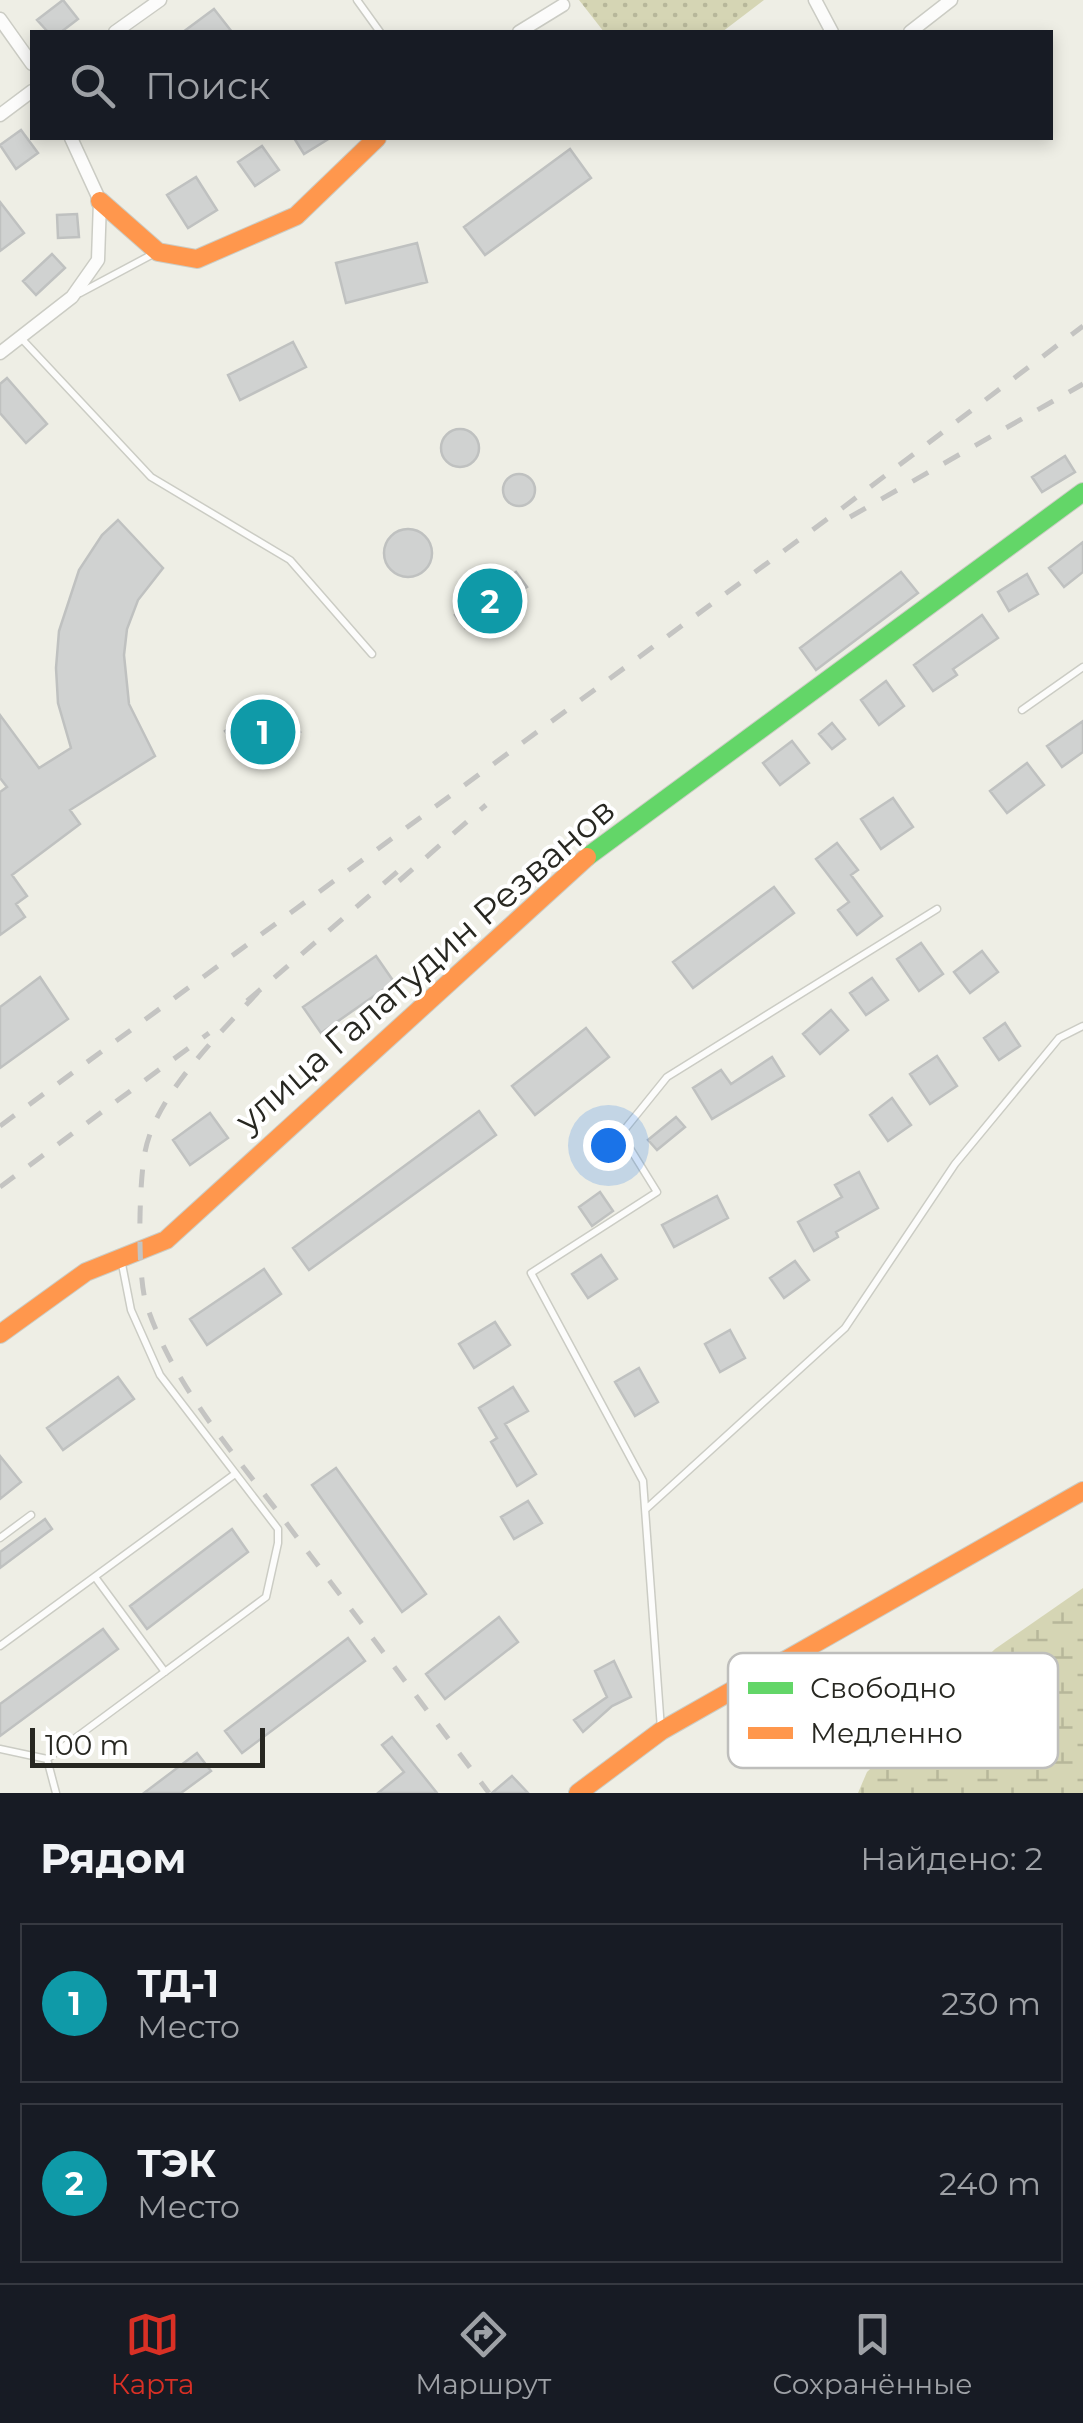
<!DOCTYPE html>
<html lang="ru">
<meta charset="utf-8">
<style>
body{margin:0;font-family:Montserrat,sans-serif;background:#242831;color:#f1f3f6}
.scale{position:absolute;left:30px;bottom:25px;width:235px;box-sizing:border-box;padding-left:10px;border:5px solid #272721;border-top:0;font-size:28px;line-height:35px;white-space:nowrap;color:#272721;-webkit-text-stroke:8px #fff;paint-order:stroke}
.you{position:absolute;left:608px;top:1145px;width:35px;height:35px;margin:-25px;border:8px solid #fff;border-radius:50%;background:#1a73e8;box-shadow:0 0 0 15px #1a73e833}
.badge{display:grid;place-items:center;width:65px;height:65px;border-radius:50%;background:#d93025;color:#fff;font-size:32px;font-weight:700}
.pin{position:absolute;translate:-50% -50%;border:5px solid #fff;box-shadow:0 2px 10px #0006}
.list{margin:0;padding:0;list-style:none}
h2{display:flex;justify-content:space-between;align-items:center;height:130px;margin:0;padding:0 40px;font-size:42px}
h2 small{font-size:32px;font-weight:400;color:#9ea1a6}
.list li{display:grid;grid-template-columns:65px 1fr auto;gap:30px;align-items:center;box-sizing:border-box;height:160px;margin:0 20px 20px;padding:0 20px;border:2px solid #363941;border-radius:0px}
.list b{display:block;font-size:38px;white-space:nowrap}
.list p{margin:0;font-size:32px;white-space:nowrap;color:#9ea1a6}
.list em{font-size:32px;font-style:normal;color:#9ea1a6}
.icon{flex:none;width:55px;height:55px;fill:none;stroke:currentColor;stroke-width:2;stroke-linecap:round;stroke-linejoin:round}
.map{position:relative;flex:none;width:1083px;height:1793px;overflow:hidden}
.search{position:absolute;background:#171b24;box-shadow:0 5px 15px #0003;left:30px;right:30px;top:30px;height:110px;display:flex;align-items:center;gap:25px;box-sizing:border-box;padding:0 35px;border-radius:0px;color:#9ea1a6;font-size:38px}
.sheet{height:490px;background:#171b24}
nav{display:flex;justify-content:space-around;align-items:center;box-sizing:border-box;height:140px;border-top:2px solid #363941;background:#171b24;font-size:28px;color:#9ea1a6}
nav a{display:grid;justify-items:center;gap:5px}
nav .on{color:#d93025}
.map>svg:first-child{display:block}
.grass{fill:url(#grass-dots)}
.wetland{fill:url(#wetland-marsh)}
.building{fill:#d0d2d1;stroke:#bfc1c0;stroke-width:2.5}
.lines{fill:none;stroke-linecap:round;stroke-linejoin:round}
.lane-casing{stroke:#cbccc4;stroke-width:9}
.street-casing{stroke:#cbccc4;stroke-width:15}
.fast-casing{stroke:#cbccc4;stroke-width:20}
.slow-casing{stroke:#cbccc4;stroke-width:20}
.lane{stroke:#fcfcfb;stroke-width:6}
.street{stroke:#fcfcfb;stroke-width:12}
.fast{stroke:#63d668;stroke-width:18}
.slow{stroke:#ff974d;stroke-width:18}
.rail{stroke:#c4c4c2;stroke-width:5;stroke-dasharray:18 18;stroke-linecap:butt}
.labels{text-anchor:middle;stroke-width:8;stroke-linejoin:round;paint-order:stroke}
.street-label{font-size:35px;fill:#272721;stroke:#fff}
.key{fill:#fff;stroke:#bebebc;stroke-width:2.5}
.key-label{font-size:28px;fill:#272721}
</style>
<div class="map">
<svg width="1083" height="1793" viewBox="0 0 1083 1793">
<defs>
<pattern id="grass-dots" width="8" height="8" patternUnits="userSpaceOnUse" patternTransform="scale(2.5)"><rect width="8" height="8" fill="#d5d5b4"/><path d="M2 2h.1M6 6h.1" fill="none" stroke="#b7b79a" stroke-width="1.8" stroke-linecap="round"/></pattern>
<pattern id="wetland-marsh" width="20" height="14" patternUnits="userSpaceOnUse" patternTransform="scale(2.5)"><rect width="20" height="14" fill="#d5d5b4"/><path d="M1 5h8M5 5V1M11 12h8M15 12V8" fill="none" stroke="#b7b79a"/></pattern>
</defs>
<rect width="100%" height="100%" fill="#eeeee5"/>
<path class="grass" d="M579,0H764L722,32H604Z"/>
<path class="wetland" d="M1083,1588V1793H858L867,1772L995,1649Z"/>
<path class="building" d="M63,0L78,19L61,32H48L37,20Z
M214,9L232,32H183Z
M21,130L38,153L16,169L0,145Z
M294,138H330L304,154Z
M262,146L279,170L255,186L238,162Z
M570,149L591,178L485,255L464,227Z
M196,177L217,210L188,228L167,195Z
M0,202L24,233L0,251Z
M77,214L79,237L58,238L57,215Z
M417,243L427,282L346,303L336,263Z
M52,254L65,268L36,295L23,281Z
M293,342L306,367L240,400L228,375Z
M7,378L47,424L26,443L0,413V384Z
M441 448a19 19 0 1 1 38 0a19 19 0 1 1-38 0Z
M1065,456L1075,472L1042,492L1032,477Z
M503 490a16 16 0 1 1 32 0a16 16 0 1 1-32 0Z
M118,520L163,568L138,600L127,629L124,655L129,704L155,756L70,810L80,824L12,875L27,896L16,904L25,917L0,935V792L7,787L0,778V715L39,768L71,748L58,703L56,668L59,631L79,570L102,535Z
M384 553a24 24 0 1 1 48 0a24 24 0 1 1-48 0Z
M1083,542V572L1064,587L1049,568Z
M516,572L527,587L465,628L455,615Z
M901,572L918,593L816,670L800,648Z
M1027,574L1038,594L1009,611L998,592Z
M982,615L998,638L953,669L957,675L933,691L914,665Z
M886,681L904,706L879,725L861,700Z
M272,698L300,732L250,765L225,731Z
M1083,721V752L1062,767L1047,746Z
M832,723L845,739L832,749L819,734Z
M792,741L809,763L780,785L763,763Z
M1027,763L1044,785L1007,813L990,791Z
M893,798L913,827L881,849L861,819Z
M837,843L858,870L851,875L882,916L857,935L838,910L849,902L816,859Z
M774,887L794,913L693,988L673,962Z
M921,943L943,974L919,991L897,959Z
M982,951L998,972L970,993L954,972Z
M376,956L394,982L321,1033L303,1007Z
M40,977L68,1019L0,1068V1007Z
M872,978L888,1000L866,1015L850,993Z
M831,1010L848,1030L820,1054L803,1034Z
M1005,1023L1020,1046L999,1060L984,1038Z
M586,1028L609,1057L535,1115L512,1086Z
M937,1056L957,1086L930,1104L910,1074Z
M772,1057L784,1076L712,1119L693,1088L721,1070L731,1084Z
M892,1098L911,1125L888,1141L870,1115Z
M479,1111L496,1135L309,1270L293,1248Z
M210,1113L228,1138L190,1165L173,1140Z
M676,1117L685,1127L657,1150L648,1140Z
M859,1172L878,1208L836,1232L838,1237L814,1251L798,1222L842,1197L835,1185Z
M600,1192L613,1211L592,1226L579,1207Z
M717,1196L728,1218L674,1247L662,1225Z
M601,1255L617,1279L588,1298L572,1274Z
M795,1261L809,1280L784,1298L770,1278Z
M264,1269L281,1294L207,1345L190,1319Z
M495,1322L510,1345L474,1368L459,1344Z
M730,1330L745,1358L720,1372L705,1344Z
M639,1368L658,1402L635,1416L615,1382Z
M118,1377L134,1399L63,1450L47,1428Z
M513,1387L528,1411L505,1424L536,1474L517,1486L491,1442L497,1438L479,1408Z
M0,1456L21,1482L0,1499Z
M336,1468L426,1594L402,1612L312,1485Z
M528,1501L542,1523L514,1539L501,1517Z
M45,1519L52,1529L0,1568V1552Z
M232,1529L248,1552L147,1629L130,1606Z
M499,1617L518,1642L445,1699L426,1674Z
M103,1629L118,1649L0,1736V1704Z
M348,1638L365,1661L242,1753L225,1731Z
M614,1661L631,1697L612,1706L583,1732L574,1720L607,1697L595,1671Z
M392,1737L437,1793H378L404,1772L382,1745Z
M197,1753L211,1771L181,1793H144Z
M512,1776L528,1793H492Z"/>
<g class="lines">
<g class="lane-casing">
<path id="lane" d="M357,0L380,32
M80,293L153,254
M20,337L151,477L290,560L372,654
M1022,710L1083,667
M646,1509L845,1328L955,1164L1059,1038L1083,1026
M0,1538L31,1515
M95,1577L165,1672
M0,1646L235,1474
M661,1729L643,1481L531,1273L657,1192L621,1134L667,1077L937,909
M0,1749L47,1759
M56,1793L47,1759L266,1597L278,1543V1529L160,1375L131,1310L121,1259"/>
</g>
<g class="street-casing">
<path id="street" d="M815,0L832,32
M0,19L32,64
M115,32L160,0
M519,32L563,5
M910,32L951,0
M0,115L32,91
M0,353L72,297L98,260L100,201L71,138"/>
</g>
<g class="fast-casing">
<path id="fast" d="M587,857L1083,492"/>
</g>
<g class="slow-casing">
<path id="slow" d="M100,201L158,252L197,259L296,216L377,138
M0,1334L86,1272L166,1240L587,857
M578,1793L661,1731L1083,1491"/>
</g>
<use href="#lane" class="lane"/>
<use href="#street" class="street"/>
<use href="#fast" class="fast"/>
<use href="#slow" class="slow"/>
<path class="rail" d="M850,517L1083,384
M399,881L486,805
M258,992C219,1035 156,1094 145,1152C139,1182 137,1274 146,1303C172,1384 233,1452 284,1520C352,1611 421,1702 489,1793
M247,1001L404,866
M0,1126L845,506L1083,326
M0,1187L209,1033"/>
</g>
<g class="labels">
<g class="street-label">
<text transform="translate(425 965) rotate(-41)" y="12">улица Галатудин Резванов</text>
</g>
</g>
<rect x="728" y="1653" width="330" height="115" rx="15" class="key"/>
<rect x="748" y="1682" width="45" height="12" fill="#63d668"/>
<rect x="748" y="1727" width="45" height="12" fill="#ff974d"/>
<g class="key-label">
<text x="810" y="1698">Свободно</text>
<text x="810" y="1743">Медленно</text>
</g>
</svg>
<div class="scale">100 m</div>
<div class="you"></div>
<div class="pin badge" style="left:263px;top:732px;background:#0f9aa8">1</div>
<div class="pin badge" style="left:490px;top:601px;background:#0f9aa8">2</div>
<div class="search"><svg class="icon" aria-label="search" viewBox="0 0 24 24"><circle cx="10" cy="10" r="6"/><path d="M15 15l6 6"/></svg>Поиск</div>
</div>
<section class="sheet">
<h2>Рядом<small>Найдено: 2</small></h2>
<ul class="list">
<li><span class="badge" style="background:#0f9aa8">1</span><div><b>ТД-1</b><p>Место</p></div><em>230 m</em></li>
<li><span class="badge" style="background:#0f9aa8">2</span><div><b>ТЭК</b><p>Место</p></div><em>240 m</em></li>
</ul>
</section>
<nav>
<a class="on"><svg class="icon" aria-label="map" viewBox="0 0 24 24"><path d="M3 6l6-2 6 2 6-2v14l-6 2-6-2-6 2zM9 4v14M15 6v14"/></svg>Карта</a>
<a><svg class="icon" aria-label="directions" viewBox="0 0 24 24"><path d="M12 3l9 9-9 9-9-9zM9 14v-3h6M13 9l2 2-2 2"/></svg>Маршрут</a>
<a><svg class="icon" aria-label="saved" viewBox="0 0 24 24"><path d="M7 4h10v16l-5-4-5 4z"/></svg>Сохранённые</a>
</nav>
